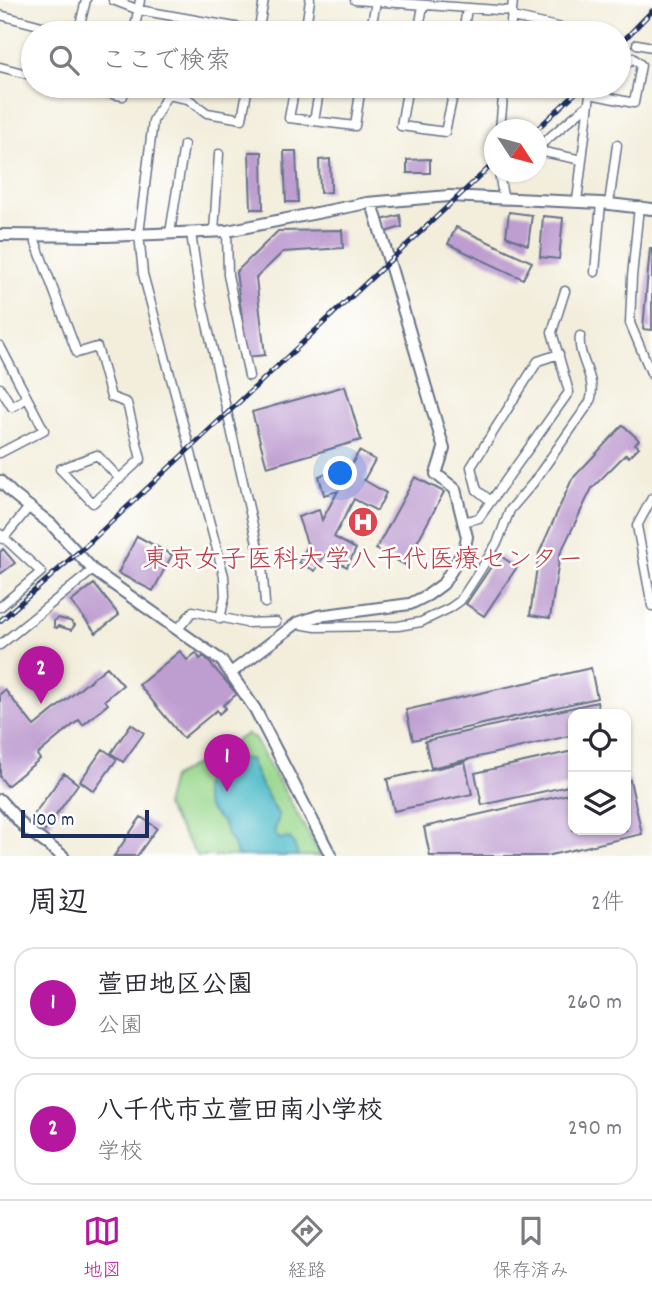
<!DOCTYPE html>
<html lang="ja">
<meta charset="utf-8">
<style>
body{margin:0;font-family:Dekko,"Klee One",sans-serif;background:#f2f2f3;color:#2b2b33}
.controls{position:absolute;right:21px;bottom:21px;display:grid;overflow:hidden;border-radius:14px;box-shadow:0 2px 5px #0004}
.controls button{width:63px;height:63px;display:grid;place-items:center;padding:0;border:0;border-bottom:2px solid #e1e1e2;background:#fff;color:#2b2b33;font:35px sans-serif}
.compass{position:absolute;left:484px;top:119px;width:63px;height:63px;border-radius:50%;background:#fff;box-shadow:0 2px 5px #0004;rotate:126deg}
.scale{position:absolute;left:21px;bottom:18px;width:128px;box-sizing:border-box;padding-left:7px;border:4px solid #1b2f5e;border-top:0;font-size:19px;line-height:24px;white-space:nowrap;color:#1b2f5e;-webkit-text-stroke:5px #fff;paint-order:stroke}
.you{position:absolute;left:341px;top:474px;width:24px;height:24px;margin:-18px;border:5px solid #fff;border-radius:50%;background:#1a73e8;box-shadow:0 0 0 10px #1a73e833}
.badge{display:grid;place-items:center;width:46px;height:46px;border-radius:50%;background:#b5179e;color:#fff;font-size:23px;font-weight:700}
.pin{position:absolute;translate:-50% -58px;filter:drop-shadow(0 2px 4px #0008)}
.pin::after{content:'';position:absolute;top:37px;width:24px;height:21px;background:inherit;clip-path:polygon(0 0,100% 0,50% 100%)}
.list{margin:0;padding:0;list-style:none}
h2{display:flex;justify-content:space-between;align-items:center;height:91px;margin:0;padding:0 28px;font-size:30px}
h2 small{font-size:23px;font-weight:400;color:#7c7c81}
.list li{display:grid;grid-template-columns:46px 1fr auto;gap:21px;align-items:center;box-sizing:border-box;height:112px;margin:0 14px 14px;padding:0 14px;border:2px solid #e1e1e2;border-radius:21px}
.list b{display:block;font-size:26px;white-space:nowrap}
.list p{margin:0;font-size:23px;white-space:nowrap;color:#7c7c81}
.list em{font-size:23px;font-style:normal;color:#7c7c81}
.icon{flex:none;width:38px;height:38px;fill:none;stroke:currentColor;stroke-width:2;stroke-linecap:round;stroke-linejoin:round}
.map{position:relative;flex:none;width:652px;height:856px;overflow:hidden}
.search{position:absolute;background:#fff;box-shadow:0 2px 5px #0004;left:21px;right:21px;top:21px;height:77px;display:flex;align-items:center;gap:18px;box-sizing:border-box;padding:0 24px;border-radius:38px;color:#7c7c81;font-size:26px}
.sheet{height:343px;background:#fff}
nav{display:flex;justify-content:space-around;align-items:center;box-sizing:border-box;height:98px;border-top:2px solid #e1e1e2;background:#fff;font-size:19px;color:#7c7c81}
nav a{display:grid;justify-items:center;gap:4px}
nav .on{color:#b5179e}
.map>svg:first-child{display:block}
.green{fill:#99d78c;stroke:#5a8375;stroke-width:2}
.water{fill:#4fbcc9;stroke:#357694;stroke-width:2}
.building{fill:#be9dd0}
.lines{fill:none;stroke-linecap:round;stroke-linejoin:round}
.street-casing{stroke:#67728a;stroke-width:11}
.secondary-casing{stroke:#67728a;stroke-width:14}
.street{stroke:#fff;stroke-width:8}
.secondary{stroke:#fff;stroke-width:10}
.rail-casing{stroke:#1b2f5e;stroke-width:5}
.rail{stroke:#fff;stroke-width:2.5;stroke-dasharray:8;stroke-linecap:butt}
.labels{text-anchor:middle;stroke-width:5;stroke-linejoin:round;paint-order:stroke}
.health-label{font-size:26px;fill:#be3a42;stroke:#fff}
</style>
<div class="map">
<svg width="652" height="856" viewBox="0 0 652 856">
<rect width="100%" height="100%" fill="#fff"/>
<filter id="ink" filterUnits="userSpaceOnUse"><feTurbulence type="fractalNoise" baseFrequency=".0143" numOctaves="2"/><feDisplacementMap in="SourceGraphic" scale="14" xChannelSelector="R" yChannelSelector="G"/><feConvolveMatrix kernelMatrix="1 2 1 2 8 2 1 2 1" color-interpolation-filters="sRGB"/></filter>
<filter id="wash" filterUnits="userSpaceOnUse"><feTurbulence type="fractalNoise" baseFrequency=".00686" numOctaves="4" result="noise"/><feDisplacementMap in="SourceGraphic" scale="28" xChannelSelector="R" yChannelSelector="G"/><feGaussianBlur stdDeviation="1.57" result="paint"/><feColorMatrix in="noise" values="0 0 0 0 0 0 0 0 0 0 0 0 0 0 0 0 0 1.4 0 .05"/><feComposite in="paint" operator="in"/></filter>
<g filter="url(#wash)">
<rect width="100%" height="100%" fill="#f3eedc"/>
<path class="green" d="M247,734L254,738L321,856H197L165,806L172,778Z"/>
<path class="water" d="M236,758L250,759L260,783L279,816L274,834L280,839L290,838L294,844L298,856H237C236,848 233,843 228,837C226,834 226,830 225,827C222,819 211,814 207,806C195,780 213,768 236,758Z"/>
<g id="blocks">
<path class="building" d="M284,151H296L298,202H286Z
M249,152H262L263,209H251Z
M330,159L331,192L320,193L319,160Z
M430,159V173H407V160Z
M509,212L532,215L528,245L506,236Z
M400,215L402,227L385,232L382,220Z
M543,216L563,218L559,259L540,257Z
M456,227L532,262L523,279L448,244Z
M342,230L343,248L283,252L256,278L265,355L247,357L236,272L278,231Z
M650,248H652V330L643,329Z
M345,386L361,440L267,467L252,412Z
M623,425L639,440L635,444L639,447L629,457L626,454L592,488L560,554L550,618L530,615L539,553L572,479Z
M359,451L375,460L364,480L386,493L377,511L354,499L334,537L356,549L347,567L324,555L315,571L299,562L308,546L298,517L319,510L322,520L338,491L324,495L319,476L350,468Z
M415,477L444,492L405,565L376,549Z
M137,536L172,555L153,591L118,573Z
M3,549L15,563L0,574V552Z
M499,555L517,567L484,616L466,604Z
M94,584L119,615L96,633L71,602Z
M58,618L70,621L75,625L71,630L58,626L57,628L54,627V621Z
M180,651L187,660L196,653L200,659L204,656L237,694L223,705L226,708L219,714L217,710L183,738L139,685Z
M107,667L123,685L105,700L108,704L83,725L79,720L37,755L40,759L7,786L0,777V694L5,690L34,726Z
M591,668L597,698L413,740L406,710Z
M597,702L600,714H573V735L431,768L425,741Z
M131,724L144,733L123,762L111,753Z
M103,749L117,759L94,791L80,781Z
M573,751V785L482,805L475,773Z
M465,762L472,794L394,811L387,779Z
M64,773L78,784L45,831L30,820Z
M630,780L642,834L546,856H430L424,827L573,793V830H626V781Z
M141,817L157,828L137,856H114Z"/>
</g>
</g>
<g filter="url(#ink)">
<use href="#blocks" fill-opacity="0" stroke="#67728a" stroke-width="2"/>
<g class="lines">
<g class="street-casing">
<path id="street" d="M113,0L139,10L258,31
M355,0L512,11
M0,15L42,26L40,33
M512,17L585,33
M78,33L86,0
M134,33L140,0
M258,33L264,0
M305,33L310,0
M370,33L376,2
M418,33L423,6
M463,33L467,9
M510,33L513,0
M637,44L652,47
M0,67L27,74L33,55
M71,86L123,96L125,86
M295,86L289,118L355,126L361,86
M408,86L401,126L445,132L455,86
M561,86H562
M590,94L634,103L641,65L633,58L619,70
M314,121L320,86
M500,130L504,86
M582,160L539,151L538,147L589,104
M499,172L503,197
M577,201L590,94L600,86
M609,204L617,145
M639,206L632,277L630,323L652,375
M227,231L228,275L249,376
M214,232L219,154
M170,233L184,145
M191,233L199,289L262,565L265,603
M33,235L77,353L97,347L111,397L127,403L141,459L93,503L60,469L97,455L120,479
M595,272L601,203
M0,346L44,430L0,453
M0,388L12,407L27,398
M652,498L637,526L652,606
M491,501L477,490L471,467L538,361L559,354
M463,522L479,518L569,392L552,332L565,291
M0,534L41,572L0,607
M3,539L30,506
M220,619L225,596L224,576L143,274L139,234L153,121L167,95L188,99L207,113L242,119L248,86
M299,624L316,627L398,626L421,622L450,608L460,601L481,569L498,541L510,510L533,483L590,402C598,378 577,360 580,336
M178,629L193,611L246,623L276,622
M0,645L93,570"/>
</g>
<g class="secondary-casing">
<path id="secondary" d="M0,235L107,236L227,231L367,203L449,196L601,203L652,209
M0,481L13,494L52,525L93,570L222,661L255,709L331,856
M232,672L297,623L318,616L410,604L428,595L443,584L464,550L467,537L455,489L436,474L444,449L372,203
M0,800L25,828L63,856"/>
</g>
<use href="#street" class="street"/>
<use href="#secondary" class="secondary"/>
<g class="rail-casing">
<path id="rail" d="M619,45L652,11
M536,130L583,86
M0,621L91,541L494,163"/>
</g>
<use href="#rail" class="rail"/>
</g>
</g>
<defs>
<g id="hospital-disc" transform="scale(1.575)"><circle r="9.5" fill="#e0444e" stroke="#fff"/><path d="M-5-5h3v3.5h4V-5h3V5h-3V1.5h-4V5h-3Z" fill="#fff"/></g>
</defs>
<g fill-rule="evenodd">
<use href="#hospital-disc" x="363" y="522"/>
</g>
<g class="labels">
<g class="health-label">
<text x="363" y="567">東京女子医科大学八千代医療センター</text>
</g>
</g>
</svg>
<div class="controls">
<button><svg class="icon" aria-label="locate" viewBox="0 0 24 24"><circle cx="12" cy="12" r="6"/><path d="M12 2v4M12 18v4M2 12h4M18 12h4"/></svg></button>
<button><svg class="icon" aria-label="layers" viewBox="0 0 24 24"><path d="M12 4l9 5-9 5-9-5zM3 14l9 5 9-5"/></svg></button>
</div>
<svg class="compass" viewBox="-18 -18 36 36"><path d="M0-13l5 13h-10z" fill="#e53935"/><path d="M0 13l5-13h-10z" fill="#7c7c81"/></svg>
<div class="scale">100 m</div>
<div class="you"></div>
<div class="pin badge" style="left:227px;top:792px">1</div>
<div class="pin badge" style="left:41px;top:704px">2</div>
<div class="search"><svg class="icon" aria-label="search" viewBox="0 0 24 24"><circle cx="10" cy="10" r="6"/><path d="M15 15l6 6"/></svg>ここで検索</div>
</div>
<section class="sheet">
<h2>周辺<small>2件</small></h2>
<ul class="list">
<li><span class="badge">1</span><div><b>萱田地区公園</b><p>公園</p></div><em>260 m</em></li>
<li><span class="badge">2</span><div><b>八千代市立萱田南小学校</b><p>学校</p></div><em>290 m</em></li>
</ul>
</section>
<nav>
<a class="on"><svg class="icon" aria-label="map" viewBox="0 0 24 24"><path d="M3 6l6-2 6 2 6-2v14l-6 2-6-2-6 2zM9 4v14M15 6v14"/></svg>地図</a>
<a><svg class="icon" aria-label="directions" viewBox="0 0 24 24"><path d="M12 3l9 9-9 9-9-9zM9 14v-3h6M13 9l2 2-2 2"/></svg>経路</a>
<a><svg class="icon" aria-label="saved" viewBox="0 0 24 24"><path d="M7 4h10v16l-5-4-5 4z"/></svg>保存済み</a>
</nav>
